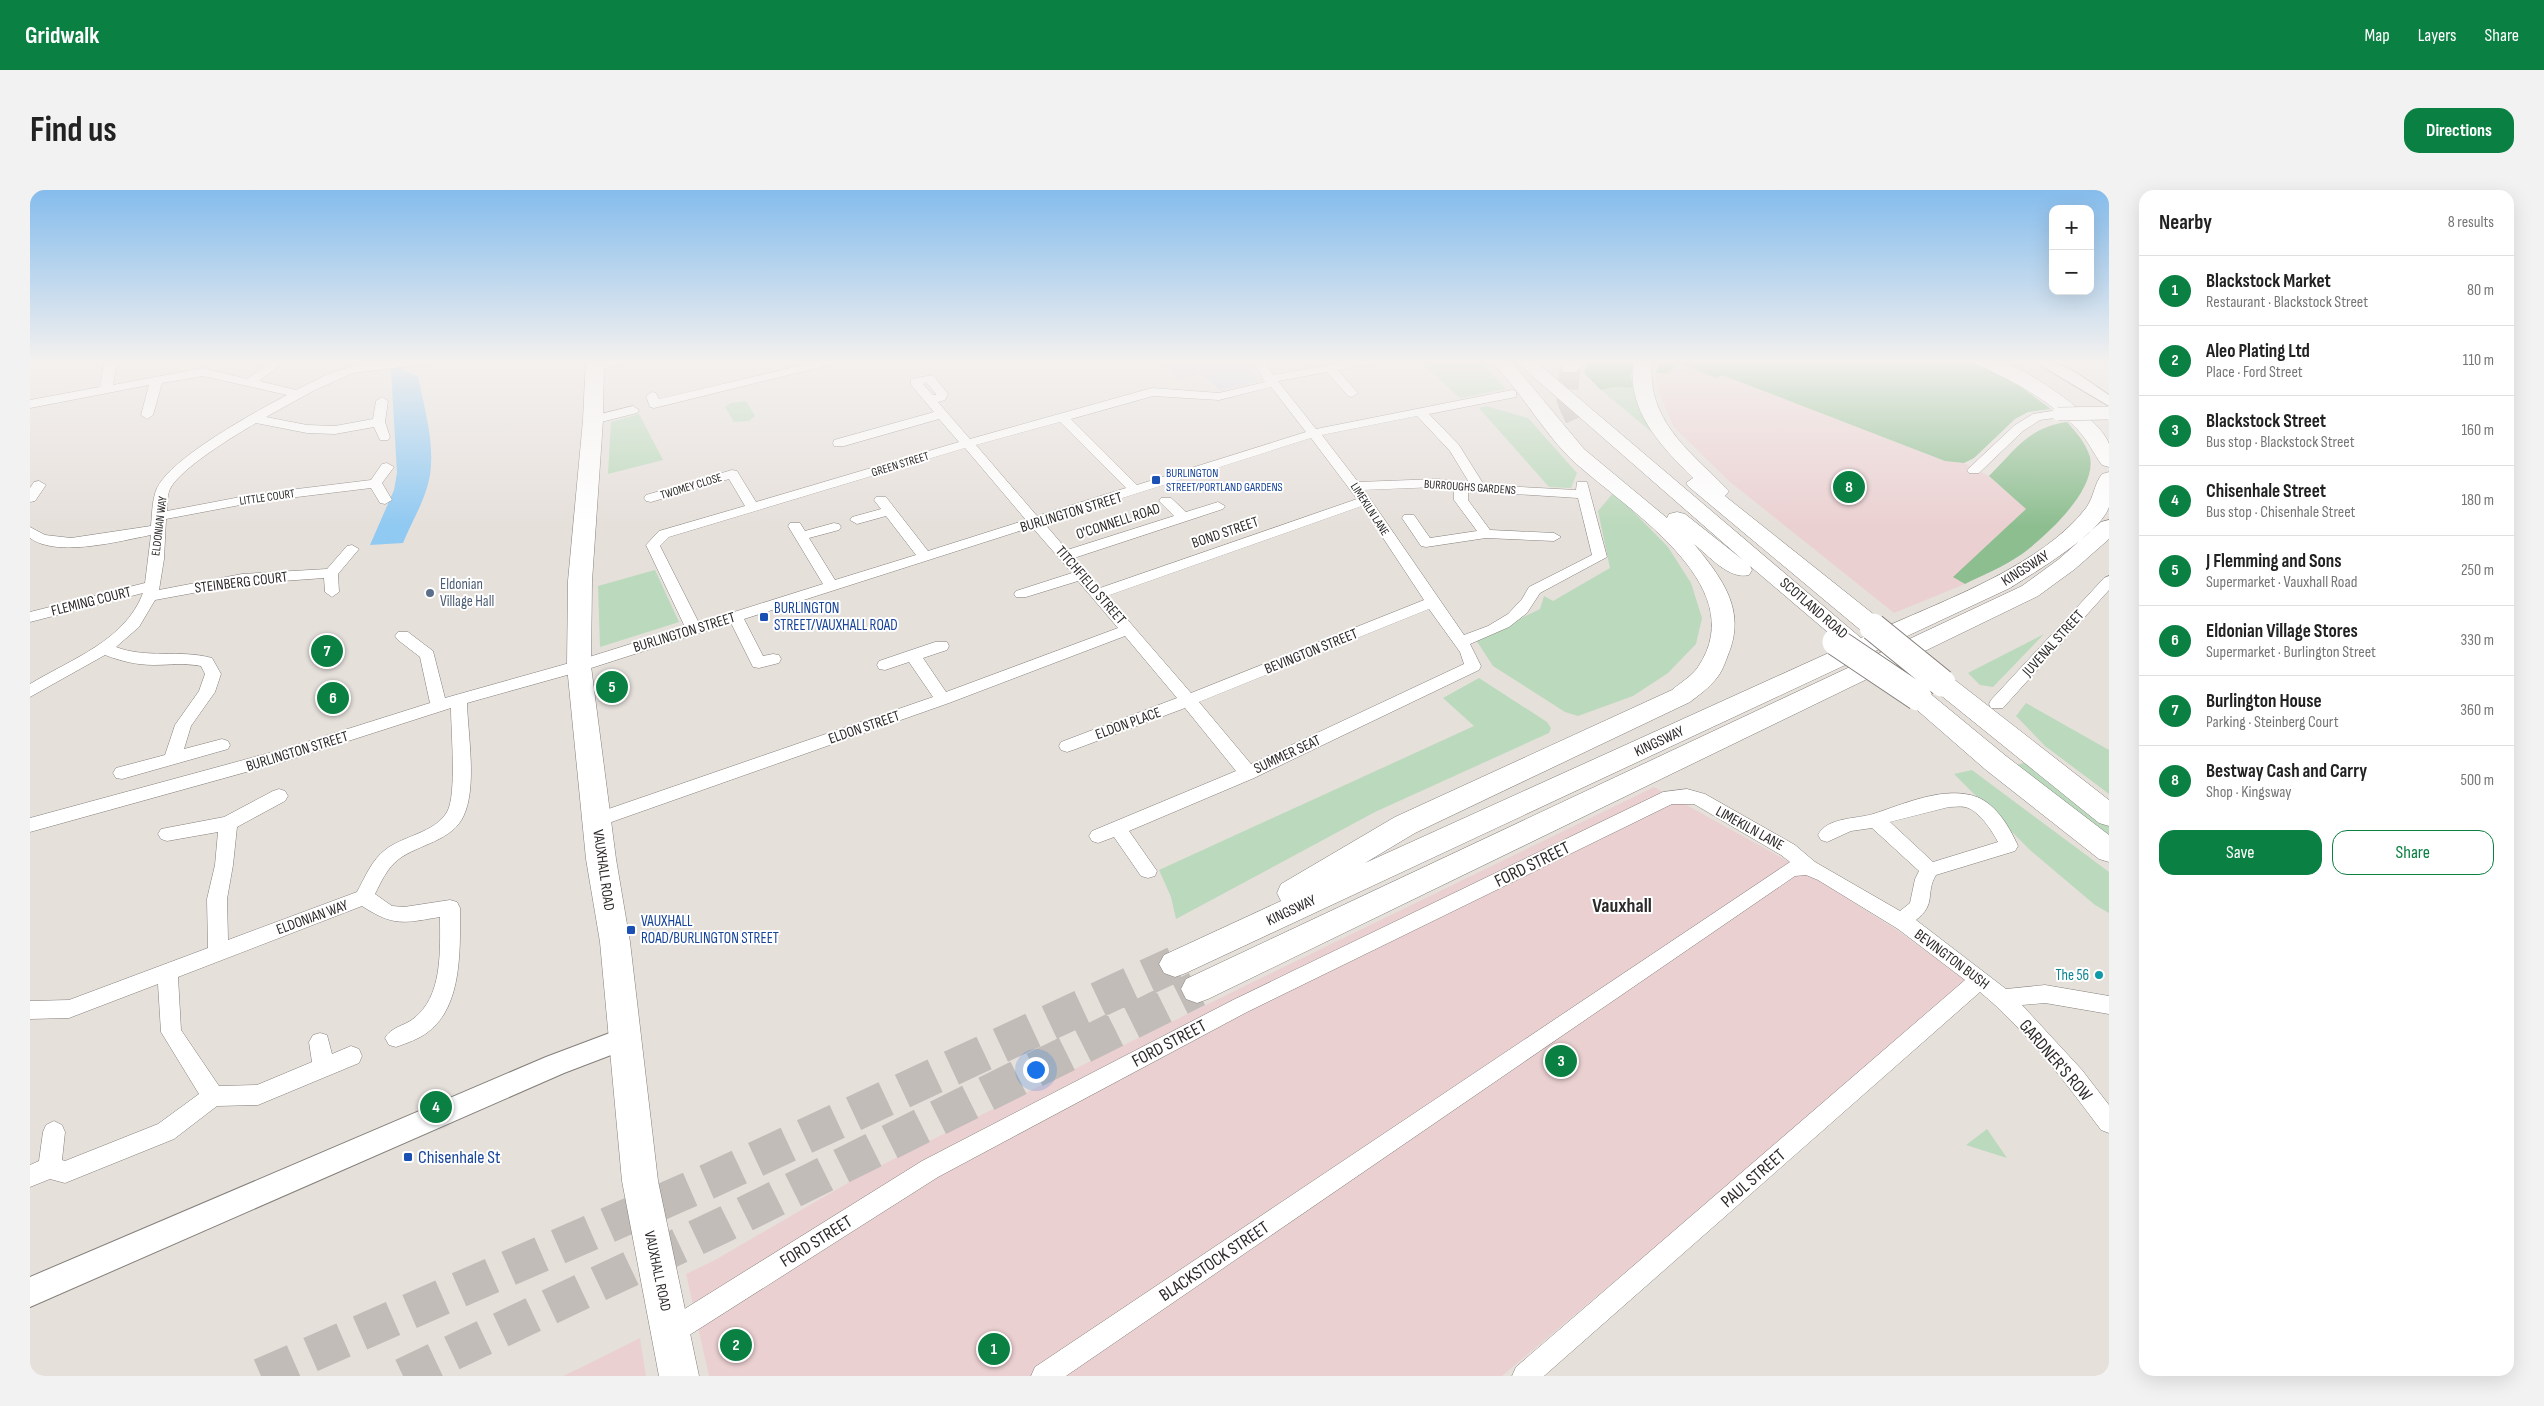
<!DOCTYPE html>
<meta charset="utf-8">
<style>
body{margin:0;font-family:"Sofia Sans Condensed",sans-serif;background:#f2f2f2;color:#222}
.controls{position:absolute;right:15px;top:15px;display:grid;overflow:hidden;border-radius:10px;box-shadow:0 5px 20px #0002}
.controls button{width:45px;height:45px;display:grid;place-items:center;padding:0;border:0;border-bottom:1px solid #e0e0e0;background:#fff;color:#222;font:25px sans-serif}
.you{position:absolute;left:1005px;top:879px;width:18px;height:18px;margin:-12px;border:4px solid #fff;border-radius:50%;background:#1a73e8;box-shadow:0 0 0 8px #1a73e833}
.badge{display:grid;place-items:center;width:32px;height:32px;border-radius:50%;background:#0b8043;color:#fff;font-size:16px;font-weight:700}
.pin{position:absolute;translate:-50% -50%;border:2px solid #fff;box-shadow:0 1px 5px #0006}
.list{margin:0;padding:0;list-style:none}
h2{display:flex;justify-content:space-between;align-items:center;height:65px;margin:0;padding:0 20px;font-size:21px}
h2 small{font-size:16px;font-weight:400;color:#767676}
.list li{display:grid;grid-template-columns:32px 1fr auto;gap:15px;align-items:center;box-sizing:border-box;height:70px;padding:0 20px;border-top:1px solid #e0e0e0}
.list b{display:block;font-size:19px;white-space:nowrap}
.list p{margin:0;font-size:16px;white-space:nowrap;color:#767676}
.list em{font-size:16px;font-style:normal;color:#767676}
.actions{display:flex;gap:10px;padding:15px 20px}
.actions a{flex:1;padding:11px 0;border:1px solid #0b8043;border-radius:15px;text-align:center;font-size:18px;color:#0b8043}
.actions .main{background:#0b8043;color:#fff}
.map{position:relative;flex:none;width:2079px;height:1186px;overflow:hidden;border-radius:15px}
header{display:flex;align-items:center;gap:30px;box-sizing:border-box;height:70px;padding:0 25px;background:#0b8043;color:#fff}
header strong{font-size:24px}
nav{display:flex;gap:28px;margin-inline-start:auto;font-size:18px}
.intro{display:flex;align-items:center;justify-content:space-between;box-sizing:border-box;height:120px;padding:0 30px}
h1{margin:0;font-size:35px}
.button{padding:12px 22px;border-radius:15px;background:#0b8043;color:#fff;font-size:18px;font-weight:700}
main{display:flex;gap:30px;padding:0 30px}
aside{flex:1;background:#fff;border-radius:15px;box-shadow:0 5px 20px #0002}
.map>svg:first-child{display:block}
.industrial{fill:#ebd0d1}
.medical{fill:#d7d4ea}
.green{fill:#bbd9bc}
.forest{fill:#8dbe90}
.water{fill:#90c9f2}
.lines{fill:none;stroke-linecap:round;stroke-linejoin:round}
.trunk-tunnel-far1{stroke:#c1bcb7;stroke-width:21;stroke-dasharray:21 11;stroke-linecap:butt}
.trunk-tunnel{stroke:#c1bcb7;stroke-width:36;stroke-dasharray:36 18;stroke-linecap:butt}
.minor-casing{stroke:#847f7a;stroke-width:1}
.tertiary-casing{stroke:#847f7a;stroke-width:2}
.primary-casing{stroke:#847f7a;stroke-width:1}
.trunk-casing{stroke:#847f7a;stroke-width:1}
.minor{fill:#fff;fill-rule:evenodd}
.tertiary{fill:#fff;fill-rule:evenodd}
.primary{fill:#fff;fill-rule:evenodd}
.trunk{fill:#fff;fill-rule:evenodd}
.minor-bridge-casing{stroke:#847f7a;stroke-width:14;stroke-linecap:butt}
.trunk-bridge-casing{stroke:#847f7a;stroke-width:29;stroke-linecap:butt}
.minor-bridge{stroke:#fff;stroke-width:13}
.trunk-bridge{stroke:#fff;stroke-width:27}
.transit-dot{fill:#1a4fb4;stroke:#fff;stroke-width:2}
.service-dot{fill:#5c6f8a;stroke:#fff;stroke-width:2}
.culture-dot{fill:#0f9aa8;stroke:#fff;stroke-width:2}
.labels{text-anchor:middle;stroke-width:4;stroke-linejoin:round;paint-order:stroke}
.far-street-label{font-size:12px;fill:#2d2b29;stroke:#fff}
.far-transit-label{font-size:12px;fill:#164399;stroke:#fff;text-anchor:start}
.street-label{font-size:15px;fill:#2d2b29;stroke:#fff}
.service-label{font-size:15px;fill:#4e5e75;stroke:#fff;text-anchor:start}
.transit-label{font-size:15px;fill:#164399;stroke:#fff;text-anchor:start}
.culture-label{font-size:15px;fill:#0d838f;stroke:#fff;text-anchor:end}
.near-street-label{font-size:18px;fill:#2d2b29;stroke:#fff}
.near-transit-label{font-size:18px;fill:#164399;stroke:#fff;text-anchor:start}
.district-label{font-size:20px;font-weight:bold;fill:#2d2b29;stroke:#fff}
</style>
<header>
<strong>Gridwalk</strong>
<nav><a>Map</a><a>Layers</a><a>Share</a></nav>
</header>
<div class="intro"><h1>Find us</h1><a class="button">Directions</a></div>
<main>
<div class="map">
<svg width="2079" height="1186" viewBox="0 0 2079 1186">
<rect width="100%" height="100%" fill="#e6e0db"/>
<path class="industrial" d="M1650,173L1686,188L1692,185L1915,271L1934,273L1959,286L1996,319L1924,387L1935,394L1864,423L1699,291L1643,236L1628,200L1626,182L1636,184Z
M1624,597L1754,669L1867,740L1939,793L1472,1186H679L656,1084L685,1070L828,987L993,904Z
M610,1148L616,1186H533L554,1176Z"/>
<path class="medical" d="M1126,170H1215L1228,190L1191,201L1171,184L1150,190Z"/>
<path class="green" d="M1388,170H1450L1475,199L1430,208Z
M1583,197L1603,198L1636,254L1571,200Z
M716,211L725,226L719,231L704,232L695,217L701,213Z
M1456,216L1498,228L1547,283L1541,298L1519,297L1449,218Z
M609,224L633,270L578,284L581,232Z
M1584,302L1638,357L1661,393L1672,428L1666,454L1638,483L1603,506L1548,526L1535,522L1463,476L1446,450L1510,419L1514,406L1523,411L1580,378L1568,321Z
M625,380L649,432L570,457L568,396Z
M2014,444L1963,497L1950,495L1938,483Z
M1449,488L1517,532L1521,538L1519,543L1345,622L1146,729L1141,707L1129,680L1444,536L1413,508Z
M1996,513L2079,560V604L2015,556L1986,526Z
M1996,572L2079,636V649L1987,575Z
M1942,580L2079,682V723L2065,715L2001,661L1924,584Z
M1957,939L1977,968L1936,955Z"/>
<path class="forest" d="M1561,170H1606L1601,186L1603,198L1583,197L1571,200L1554,183L1558,172Z
M1631,170H1941L1984,192L2021,219L1998,222L1985,229L1944,268L1934,273L1915,271L1692,185L1686,188L1650,173L1636,184L1626,182Z
M2037,232C2046,242 2056,253 2060,267C2067,300 2016,346 1992,364C1975,376 1953,385 1935,394L1923,387L1996,319L1959,286C1985,260 1999,237 2037,232Z"/>
<path class="water" d="M364,170H374L372,180L388,186C394,217 405,253 400,285C396,309 382,331 373,353L340,355L364,300L367,283L361,179Z"/>
<g class="lines">
<path class="trunk-tunnel-far1" d="M1540,178L1537,210L1550,239"/>
<path class="trunk-tunnel" d="M231,1186L677,992L1145,774
M373,1186L693,1035L1167,799"/>
<g class="minor-casing">
<path id="minor" d="M75,170H87L83,195L173,178L217,189L244,170H257L229,191L266,200L298,184L329,174L367,170H411L405,173L323,183L283,201L236,227L277,235L305,236L343,229L346,211L352,207L358,211L355,232L360,247L358,250H350L344,237L305,244L277,243L226,233C204,246 154,276 141,297C137,304 137,314 137,321L226,304L341,290L352,274L357,273L364,277L352,293L362,310L355,314L350,313L341,298L226,312L136,329L134,369L129,400L212,384L297,379L317,356L322,355L329,359L308,384L309,402L302,407L295,402L294,388L212,394L125,410L109,437L86,457C117,469 149,459 182,468L191,484L185,502L161,536L154,559L192,549L198,551L200,555L198,559L92,589L86,588L83,583L86,578L135,565L145,535L169,501L175,484L171,476C154,473 140,475 124,475C106,475 91,471 75,465L0,507V494C41,469 95,451 113,403L0,432V422L115,393L121,345C90,351 27,368 0,348V337L15,345L41,348L121,336C122,325 122,309 127,298C142,267 225,222 257,205L173,186L132,193L123,225L117,229L111,225L119,195L0,218V210L70,197Z
M583,170H603L601,172L565,181L559,177L561,175Z
M794,170H813L811,172L624,218L620,217L616,206L622,202L626,203L629,209Z
M1222,170H1234L1243,185L1329,170H1352L1346,173L1308,180L1328,203L1322,207L1318,206L1297,182L1248,191L1286,239L1482,200L1486,201V207L1399,224L1429,255L1454,295L1546,300L1547,292H1557L1577,367L1510,403L1497,423L1479,437L1440,454L1451,476L1449,480L1224,588L1099,641L1127,681L1125,686L1118,688L1111,686L1084,647L1068,653L1062,651L1059,646L1062,641L1206,581L1155,518L1043,560L1037,562L1031,560L1029,556L1031,552L1147,508L1095,446L919,513L573,635L567,637L561,635L558,630L561,625L903,507L879,472L855,480L849,479L847,475L849,471L905,452H917L919,456L917,460L893,468L916,502L1088,438L1048,391L996,407H986L984,404L986,401L1042,383L1002,337L714,429L733,466L743,464L749,465L751,469L749,473L729,478L723,477L701,433L555,480L437,513C438,545 447,596 434,625C423,651 389,654 369,669C357,678 351,692 345,704L362,716L374,717L420,710L427,712L430,718C430,757 433,816 398,842C389,849 377,853 366,857L359,855L355,848C361,837 374,836 383,829C413,807 410,760 410,727C374,733 364,737 332,716L148,787L151,840L189,896L227,895L282,872L279,852L283,845L290,843L297,845L302,864L321,856L329,859L332,866L329,873L228,915L187,916L144,949L35,993L20,989L0,997V975L9,971L13,942L16,935L24,931L32,935L35,942L32,970L35,971L128,934L169,904L131,842L128,794L39,828L0,829V811L39,810L178,758L177,709L185,675L188,642L137,651L131,649L128,644L131,639L194,627L243,601L249,599L255,601L258,606L255,611L207,637L203,675L197,709L198,750L327,702C335,687 342,670 355,660C372,646 405,643 417,622C427,605 421,541 421,518L256,571L0,642V628L254,559L400,513L390,467L368,450L365,446L368,442H378L403,461L415,508L543,472L655,437L616,355L629,341L715,316L699,289L621,312L616,311L614,308L616,305L702,280L707,281L726,312L929,252L909,229L814,256H804L803,253L804,250L904,222L881,195V189L903,185L918,204L915,210L908,212L940,249L1122,198L1189,203L1235,192ZM896,192L906,204V205H903L893,194ZM1241,197L1276,242L1107,295L1041,229L1123,206L1189,210ZM1387,226L1420,261L1440,294L1408,289L1328,292L1292,245ZM1030,232L1096,298L1007,326L946,255ZM1281,248L1327,309L1070,398L1044,368L1193,319L1195,316L1188,312L1156,322L1141,308H1131L1129,311L1144,326L1037,360L1014,333ZM935,258L996,330L898,361L856,307H846L844,310L851,319L822,327L820,330L827,334L856,326L886,365L805,390L779,348L809,340L811,337L809,334L804,333L775,341L770,333H760L758,336L793,394L669,433L630,356L639,347ZM1408,297L1424,299V310L1447,341L1400,348L1384,325H1374L1372,328L1391,356L1396,357L1456,348L1524,351L1531,347L1524,343L1460,340L1438,310V301L1548,308L1562,365L1499,397L1492,409L1478,424L1458,436L1434,445L1334,300ZM1332,316L1394,410L1161,503L1077,406ZM1399,419L1430,462L1434,474L1221,574L1169,512Z
M603,216L609,220L607,223L563,234L557,230L559,227Z
M2028,220L2032,221L2034,224L2032,227L2010,230L1993,241L1949,283H1939L1937,280L1985,235L2003,224Z
M9,291L16,295L5,311L0,312V298L4,292Z
M2079,386V400L1973,518H1961L1959,514L1961,510L2074,388Z
M1657,599L1675,604L1765,655L1785,672L1870,721L1880,713L1885,689L1889,681L1842,638L1821,641L1797,652L1791,650L1788,645C1797,627 1827,629 1843,624C1874,614 1915,595 1947,607C1967,615 1980,638 1988,656L1985,661L1906,685C1895,703 1907,714 1886,730L1976,799L2015,795L2079,806V824L2015,813L1992,815L2052,880L2079,915V943L2071,940C2036,893 1996,840 1950,802L1514,1186H1482L1486,1177L1935,790L1868,739L1788,690L1776,685L1765,686L1036,1186H1001L1005,1177L1760,672L1751,665L1664,614H1642L1217,822L908,987L650,1151L641,1155L632,1151L628,1142L632,1133L892,971L1203,810L1633,602ZM1919,617C1924,617 1930,616 1935,617C1949,620 1962,641 1968,652L1903,672L1860,632Z"/>
</g>
<g class="tertiary-casing">
<path id="tertiary" d="M2002,170C2030,167 2056,190 2079,205V216Z
M593,838L602,841L606,849L602,857L534,883L0,1117V1087L516,867Z"/>
</g>
<g class="primary-casing">
<path id="primary" d="M556,170H574L573,230L562,391L561,476L586,669L600,752L628,991L669,1186H629L592,991L570,752L556,669L537,476L538,391L553,230Z"/>
</g>
<g class="trunk-casing">
<path id="trunk" d="M1461,170H1480L1554,259L1637,328L1639,324L1647,322L1655,324L1713,370L1484,170H1504L1831,448L1840,444L1834,443L1659,297L1656,293L1663,288C1630,255 1595,219 1604,170H1622C1616,229 1657,259 1695,297L1699,301L1695,306L1852,431L1855,437C1918,409 2013,374 2056,318C2064,307 2064,294 2072,284L2079,282C2079,292 2079,307 2079,317C2070,344 2005,382 1980,398L1156,783L1145,787L1134,783L1129,774L1134,765L1251,711L1247,703L1251,694L1365,627L1642,500C1650,493 1662,486 1668,477C1725,393 1590,316 1540,268C1519,247 1503,222 1485,199C1478,189 1468,180 1461,170ZM1664,354C1679,366 1699,390 1719,385L1722,380L1720,376L1814,456L1335,673L1385,643L1660,512C1669,505 1679,498 1686,489C1692,482 1695,473 1698,465C1717,420 1692,388 1664,354Z
M1537,170H1555L1547,182H1533L1531,178Z
M1943,170C1949,169 1959,168 1966,170C1991,174 2072,229 2079,254C2079,260 2079,270 2079,277L2072,275C2064,264 2058,251 2048,240C2020,210 1983,191 1946,174Z
M2079,330V349L2045,379L2008,406L1178,809L1167,813L1156,809L1151,799L1156,789L1992,396L2029,369L2071,332Z
M1912,484L1921,487L2079,610V636L2069,633L1903,499L1899,493L1903,487Z
M1888,498L1897,501L1976,566L2079,645V672L2069,669L1956,580L1879,513L1875,507L1879,501Z"/>
</g>
<use href="#minor" class="minor"/>
<use href="#tertiary" class="tertiary"/>
<use href="#primary" class="primary"/>
<use href="#trunk" class="trunk"/>
<g class="minor-bridge-casing">
<path id="minor-bridge" d="M2028,224L2078,223"/>
</g>
<g class="trunk-bridge-casing">
<path id="trunk-bridge" d="M1843,437L1912,493
M1806,452L1888,507"/>
</g>
<use href="#minor-bridge" class="minor-bridge"/>
<use href="#trunk-bridge" class="trunk-bridge"/>
</g>
<linearGradient id="sky" x2="0" y2="1"><stop stop-color="#85bcec"/><stop offset="0.51" stop-color="#f4f1ef"/><stop offset="1" stop-color="#f4f1ef" stop-opacity="0"/></linearGradient>
<rect width="2079" height="336" fill="url(#sky)"/>
<g class="transit-dot">
<rect x="1121" y="285" width="10" height="10" rx="2.5"/>
<rect x="729" y="422" width="10" height="10" rx="2.5"/>
<rect x="596" y="735" width="10" height="10" rx="2.5"/>
<rect x="373" y="962" width="10" height="10" rx="2.5"/>
</g>
<circle class="service-dot" cx="400" cy="403" r="5"/>
<circle class="culture-dot" cx="2069" cy="785" r="5"/>
<g class="labels">
<g class="far-street-label">
<text transform="translate(870 274) rotate(-17)" y="4">GREEN STREET</text>
<text transform="translate(661 296) rotate(-17)" y="4">TWOMEY CLOSE</text>
<text transform="translate(1440 297) rotate(4)" y="4">BURROUGHS GARDENS</text>
<text transform="translate(237 307) rotate(-8)" y="4">LITTLE COURT</text>
<text transform="translate(1340 319) rotate(57)" y="4">LIMEKILN LANE</text>
<text transform="translate(129 336) rotate(-83)" y="4">ELDONIAN WAY</text>
</g>
<g class="far-transit-label">
<text x="1136" y="287">BURLINGTON<tspan x="1136" dy="14">STREET/PORTLAND GARDENS</tspan></text>
</g>
<g class="street-label">
<text transform="translate(1041 322) rotate(-17)" y="5">BURLINGTON STREET</text>
<text transform="translate(1088 331) rotate(-18)" y="5">O'CONNELL ROAD</text>
<text transform="translate(1195 342) rotate(-19)" y="5">BOND STREET</text>
<text transform="translate(1995 378) rotate(-32)" y="5">KINGSWAY</text>
<text transform="translate(211 392) rotate(-7)" y="5">STEINBERG COURT</text>
<text transform="translate(1061 395) rotate(49)" y="5">TITCHFIELD STREET</text>
<text transform="translate(61 411) rotate(-14)" y="5">FLEMING COURT</text>
<text transform="translate(1784 418) rotate(41)" y="5">SCOTLAND ROAD</text>
<text transform="translate(654 442) rotate(-17)" y="5">BURLINGTON STREET</text>
<text transform="translate(2023 453) rotate(-48)" y="5">JUVENAL STREET</text>
<text transform="translate(1281 461) rotate(-22)" y="5">BEVINGTON STREET</text>
<text transform="translate(1098 533) rotate(-20)" y="5">ELDON PLACE</text>
<text transform="translate(834 537) rotate(-19)" y="5">ELDON STREET</text>
<text transform="translate(1629 551) rotate(-25)" y="5">KINGSWAY</text>
<text transform="translate(267 561) rotate(-17)" y="5">BURLINGTON STREET</text>
<text transform="translate(1257 564) rotate(-25)" y="5">SUMMER SEAT</text>
<text transform="translate(1720 638) rotate(29)" y="5">LIMEKILN LANE</text>
<text transform="translate(574 680) rotate(82)" y="5">VAUXHALL ROAD</text>
<text transform="translate(1261 720) rotate(-25)" y="5">KINGSWAY</text>
<text transform="translate(282 727) rotate(-20)" y="5">ELDONIAN WAY</text>
<text transform="translate(1922 769) rotate(37)" y="5">BEVINGTON BUSH</text>
<text transform="translate(628 1081) rotate(78)" y="5">VAUXHALL ROAD</text>
</g>
<g class="service-label">
<text x="410" y="399">Eldonian<tspan x="410" dy="17">Village Hall</tspan></text>
</g>
<g class="transit-label">
<text x="744" y="423">BURLINGTON<tspan x="744" dy="17">STREET/VAUXHALL ROAD</tspan></text>
<text x="611" y="736">VAUXHALL<tspan x="611" dy="17">ROAD/BURLINGTON STREET</tspan></text>
</g>
<g class="culture-label">
<text x="2059" y="790">The 56</text>
</g>
<g class="near-street-label">
<text transform="translate(1502 674) rotate(-26)" y="6">FORD STREET</text>
<text transform="translate(1139 853) rotate(-28)" y="6">FORD STREET</text>
<text transform="translate(2026 870) rotate(49)" y="6">GARDNER'S ROW</text>
<text transform="translate(1723 988) rotate(-41)" y="6">PAUL STREET</text>
<text transform="translate(786 1051) rotate(-32)" y="6">FORD STREET</text>
<text transform="translate(1184 1071) rotate(-34)" y="6">BLACKSTOCK STREET</text>
</g>
<g class="near-transit-label">
<text x="388" y="973">Chisenhale St</text>
</g>
<g class="district-label">
<text x="1592" y="722">Vauxhall</text>
</g>
</g>
</svg>
<div class="controls">
<button>+</button>
<button>−</button>
</div>
<div class="you"></div>
<div class="pin badge" style="left:964px;top:1159px">1</div>
<div class="pin badge" style="left:706px;top:1155px">2</div>
<div class="pin badge" style="left:1531px;top:871px">3</div>
<div class="pin badge" style="left:406px;top:917px">4</div>
<div class="pin badge" style="left:582px;top:497px">5</div>
<div class="pin badge" style="left:303px;top:508px">6</div>
<div class="pin badge" style="left:297px;top:461px">7</div>
<div class="pin badge" style="left:1819px;top:297px">8</div>
</div>
<aside>
<h2>Nearby<small>8 results</small></h2>
<ul class="list">
<li><span class="badge">1</span><div><b>Blackstock Market</b><p>Restaurant · Blackstock Street</p></div><em>80 m</em></li>
<li><span class="badge">2</span><div><b>Aleo Plating Ltd</b><p>Place · Ford Street</p></div><em>110 m</em></li>
<li><span class="badge">3</span><div><b>Blackstock Street</b><p>Bus stop · Blackstock Street</p></div><em>160 m</em></li>
<li><span class="badge">4</span><div><b>Chisenhale Street</b><p>Bus stop · Chisenhale Street</p></div><em>180 m</em></li>
<li><span class="badge">5</span><div><b>J Flemming and Sons</b><p>Supermarket · Vauxhall Road</p></div><em>250 m</em></li>
<li><span class="badge">6</span><div><b>Eldonian Village Stores</b><p>Supermarket · Burlington Street</p></div><em>330 m</em></li>
<li><span class="badge">7</span><div><b>Burlington House</b><p>Parking · Steinberg Court</p></div><em>360 m</em></li>
<li><span class="badge">8</span><div><b>Bestway Cash and Carry</b><p>Shop · Kingsway</p></div><em>500 m</em></li>
</ul>
<div class="actions"><a class="main">Save</a><a>Share</a></div>
</aside>
</main>
